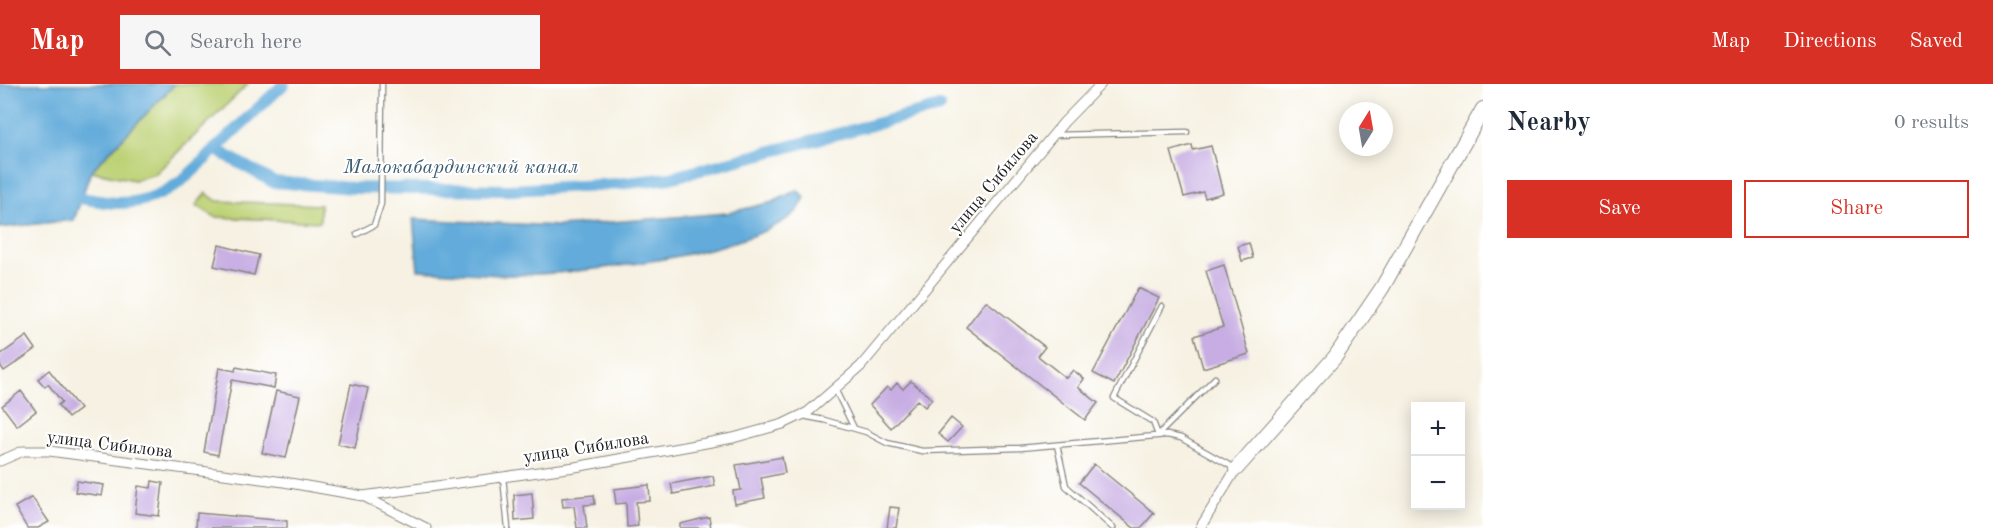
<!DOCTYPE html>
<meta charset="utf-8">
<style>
body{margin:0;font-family:"Old Standard TT",serif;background:#f6f6f7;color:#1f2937}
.controls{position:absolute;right:18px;bottom:18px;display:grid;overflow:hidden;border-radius:0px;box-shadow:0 3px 15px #0003}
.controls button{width:54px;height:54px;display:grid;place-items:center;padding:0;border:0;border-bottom:2px solid #e0e1e3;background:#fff;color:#1f2937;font:30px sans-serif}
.compass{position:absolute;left:1339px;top:18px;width:54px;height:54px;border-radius:50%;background:#fff;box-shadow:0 3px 15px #0003;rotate:11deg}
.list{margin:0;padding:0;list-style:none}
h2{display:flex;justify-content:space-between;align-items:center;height:78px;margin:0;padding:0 24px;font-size:26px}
h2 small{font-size:20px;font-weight:400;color:#747a83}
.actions{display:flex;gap:12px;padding:18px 24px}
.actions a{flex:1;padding:14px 0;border:2px solid #d93025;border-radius:0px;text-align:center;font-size:21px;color:#d93025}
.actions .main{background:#d93025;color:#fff}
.icon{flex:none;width:33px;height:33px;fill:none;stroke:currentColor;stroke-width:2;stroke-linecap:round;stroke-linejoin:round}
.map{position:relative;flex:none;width:1483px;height:444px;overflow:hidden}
header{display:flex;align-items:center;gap:36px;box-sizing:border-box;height:84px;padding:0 30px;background:#d93025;color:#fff}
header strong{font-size:28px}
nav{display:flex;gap:33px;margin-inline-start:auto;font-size:21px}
.search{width:420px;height:54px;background:#f6f6f7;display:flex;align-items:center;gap:15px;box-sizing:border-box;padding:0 21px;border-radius:0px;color:#747a83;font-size:22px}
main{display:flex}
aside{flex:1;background:#fff}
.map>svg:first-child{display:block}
.green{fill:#bdd276;stroke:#6c7749;stroke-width:1.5}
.water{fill:#62abda;stroke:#3f647b;stroke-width:1.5}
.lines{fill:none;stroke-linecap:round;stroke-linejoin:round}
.canal{stroke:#62abda;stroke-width:12}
.building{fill:#c7ade3}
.lane-casing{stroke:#89867f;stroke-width:7}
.street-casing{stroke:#89867f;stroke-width:11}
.secondary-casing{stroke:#89867f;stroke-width:16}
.lane{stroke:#fff;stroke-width:4.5}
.street{stroke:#fff;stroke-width:9}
.secondary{stroke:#fff;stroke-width:14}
.labels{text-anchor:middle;stroke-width:4.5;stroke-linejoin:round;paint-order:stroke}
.street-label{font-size:18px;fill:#1c1c1c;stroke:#fff}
.water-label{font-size:20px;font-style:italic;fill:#3c5c71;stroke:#fff}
</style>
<header>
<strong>Map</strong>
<div class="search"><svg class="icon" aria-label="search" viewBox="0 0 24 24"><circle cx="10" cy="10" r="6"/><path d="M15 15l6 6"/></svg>Search here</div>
<nav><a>Map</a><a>Directions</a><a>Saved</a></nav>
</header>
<main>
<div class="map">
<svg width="1483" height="444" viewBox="0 0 1483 444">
<rect width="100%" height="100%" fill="#fff"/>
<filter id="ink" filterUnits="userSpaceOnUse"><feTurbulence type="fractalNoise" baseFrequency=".0167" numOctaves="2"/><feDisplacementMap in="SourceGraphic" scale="12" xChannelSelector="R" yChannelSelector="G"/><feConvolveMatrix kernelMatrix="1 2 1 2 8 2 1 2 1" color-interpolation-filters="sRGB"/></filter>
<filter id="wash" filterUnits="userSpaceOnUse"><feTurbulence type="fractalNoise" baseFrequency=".008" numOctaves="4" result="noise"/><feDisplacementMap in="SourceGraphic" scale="24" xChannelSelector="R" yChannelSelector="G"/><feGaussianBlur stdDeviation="1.35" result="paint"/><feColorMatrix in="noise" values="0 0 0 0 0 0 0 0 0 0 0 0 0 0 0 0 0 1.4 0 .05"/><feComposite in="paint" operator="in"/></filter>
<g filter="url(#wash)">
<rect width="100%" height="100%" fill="#f6f1e2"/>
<path class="green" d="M175,0H248L155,90L134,96L91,87Z
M206,109L217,117L320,121V138L215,133L196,121Z"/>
<path class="water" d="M0,0H175L91,87L74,136L0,144Z
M797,106L805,113C803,118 800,124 796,128C748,171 580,190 514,191C482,191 450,188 418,186L413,135L559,142L727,129L773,118Z"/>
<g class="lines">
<path class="canal" d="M215,65L284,0
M67,113C84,113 101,119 118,119C161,119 187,95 215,65L273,98L354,104L509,106L618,100L670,94L940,23"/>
</g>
<g id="blocks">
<path class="building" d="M1192,61L1193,66L1211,62L1223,109L1205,114L1203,108L1184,113L1171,67Z
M1249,159L1253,174L1242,177L1238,162Z
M219,161L259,171L254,191L214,182Z
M1224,181L1249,270L1203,284L1194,252L1223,243L1206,187Z
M1138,204L1159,214L1114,300L1093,289Z
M986,217L1045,263L1038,272L1066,294L1073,286L1084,295L1078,303L1098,319L1085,336L966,243Z
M27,252L36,265L4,287L0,281V271Z
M236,283L276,291L274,304L232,296L218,371L204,368L219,284L235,287Z
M49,286L80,325L68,334L58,321L62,318L48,300L45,303L38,295Z
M911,297L932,315L925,323L917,316L891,344L870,321L887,303L891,306L897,299L903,305Z
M351,300L368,304L355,364L338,360Z
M21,307L36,327L17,342L2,322Z
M276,307L300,312L286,374L262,369Z
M951,334L962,343L948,358L938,350Z
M782,373L785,389L761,394L765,414L735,420L733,407L741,406L736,381Z
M1094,380L1154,429L1141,444H1134L1079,399Z
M713,392L715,402L673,410L671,400Z
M77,397L104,401L102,412L75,408Z
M152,397L163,399L159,432L135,429L138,402L151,404Z
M649,401L650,417L636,418L638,442L627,443L626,419L616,420L614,405Z
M532,409L534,435L515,437L514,411Z
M594,411L595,420L584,421L587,444H577L574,422L563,423L562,414Z
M32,413L49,438L38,444H27L15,423Z
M890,423L899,424L896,444H887Z
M197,429L287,437V444H196Z
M709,433L711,444H680V440Z"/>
</g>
</g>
<g filter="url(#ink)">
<use href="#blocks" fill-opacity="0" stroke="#89867f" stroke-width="1.5"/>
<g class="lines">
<g class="lane-casing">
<path id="lane" d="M1053,51L1187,48
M357,150L374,141L381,120L382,0
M835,305L854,344
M803,332L824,336L866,348L887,359L922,367L1020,364L1167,351L1181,354L1236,385
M1158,351L1153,338L1114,314L1162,222
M1158,351L1215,294
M1057,361L1066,402L1113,444
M503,393L508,444"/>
</g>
<g class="street-casing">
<path id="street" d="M0,377L23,367H49L284,398L363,412L575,383L733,354L783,340L808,328L861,282L1064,38L1101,0
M363,412L426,444
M1200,444L1236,385"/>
</g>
<g class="secondary-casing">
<path id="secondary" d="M1236,385L1335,273L1382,204L1483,25"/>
</g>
<use href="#lane" class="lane"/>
<use href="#street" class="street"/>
<use href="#secondary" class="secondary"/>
</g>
</g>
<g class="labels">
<g class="street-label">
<text transform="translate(993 98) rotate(-50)" y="6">улица Сибилова</text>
<text transform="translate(110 360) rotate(7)" y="6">улица Сибилова</text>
<text transform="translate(586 363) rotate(-9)" y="6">улица Сибилова</text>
</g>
<g class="water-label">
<text x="461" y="89">Малокабардинский канал</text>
</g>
</g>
</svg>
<div class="controls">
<button>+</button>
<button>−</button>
</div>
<svg class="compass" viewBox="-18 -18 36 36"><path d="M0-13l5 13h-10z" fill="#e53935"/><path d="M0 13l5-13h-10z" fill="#747a83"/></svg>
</div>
<aside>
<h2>Nearby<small>0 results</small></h2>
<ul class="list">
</ul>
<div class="actions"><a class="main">Save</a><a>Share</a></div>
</aside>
</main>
